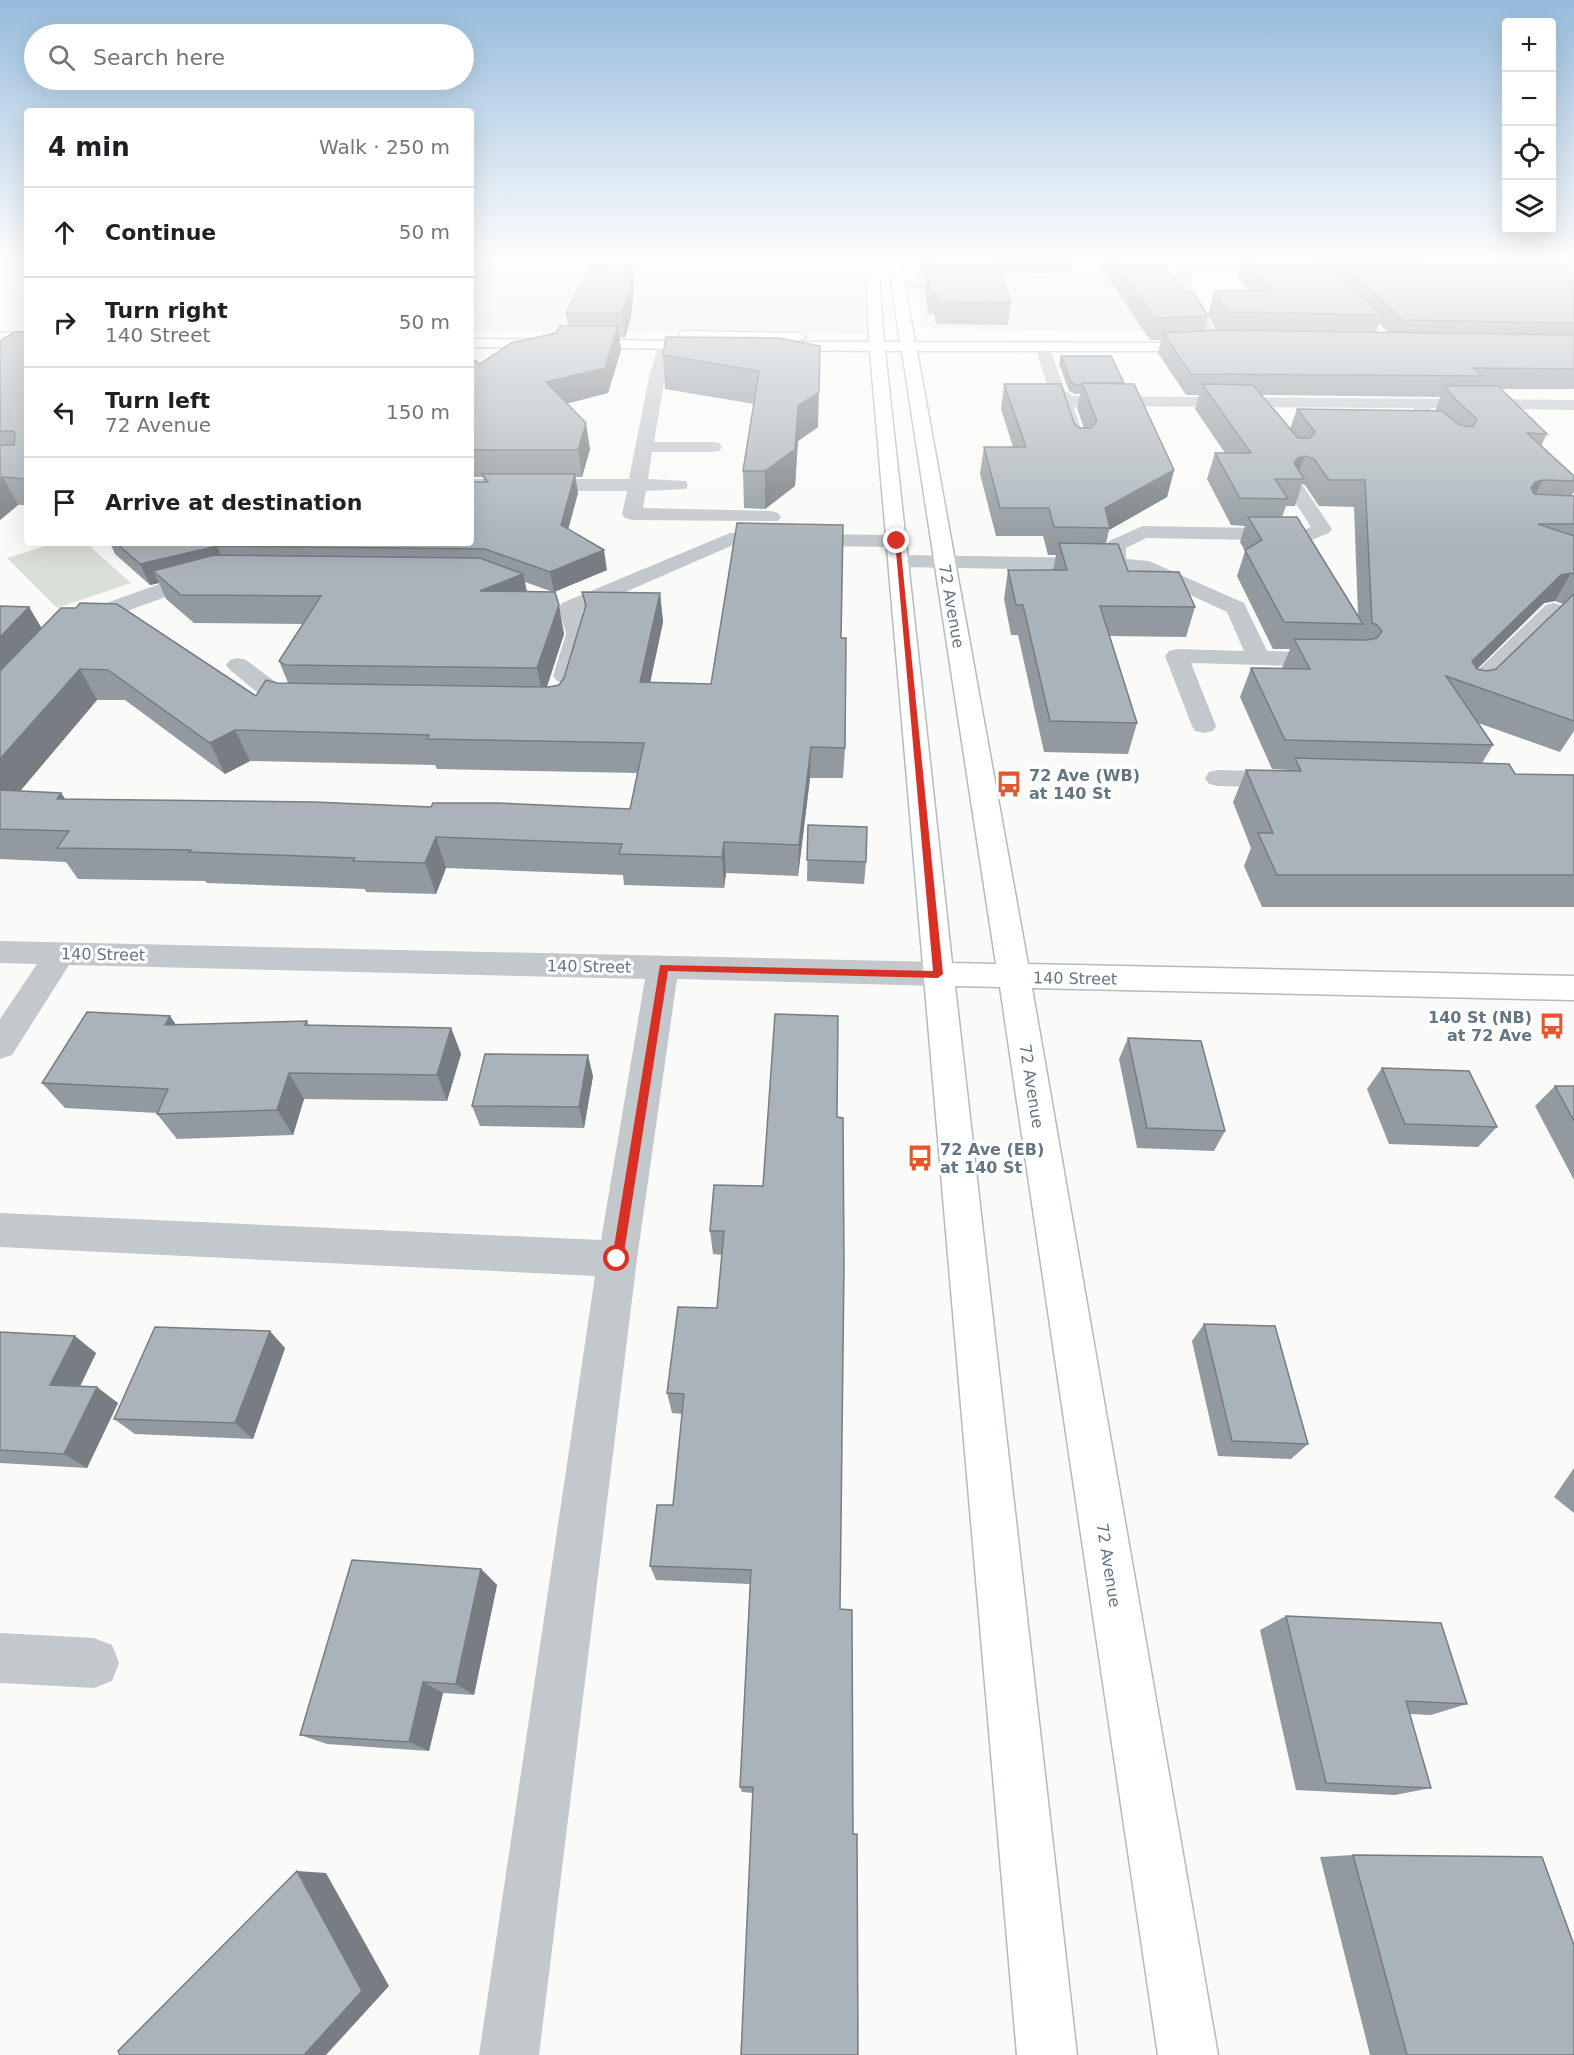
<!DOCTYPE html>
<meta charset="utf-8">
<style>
body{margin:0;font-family:"DejaVu Sans",sans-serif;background:#f6f6f6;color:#202124}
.controls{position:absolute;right:18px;top:18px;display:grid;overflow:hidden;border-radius:6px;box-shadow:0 6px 24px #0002}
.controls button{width:54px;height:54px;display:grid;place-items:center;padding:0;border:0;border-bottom:2px solid #e0e0e0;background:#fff;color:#202124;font:30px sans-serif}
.stop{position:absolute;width:18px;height:18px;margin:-14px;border:4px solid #d93025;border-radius:50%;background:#fff}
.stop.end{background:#d93025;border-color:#fff;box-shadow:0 2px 6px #0008}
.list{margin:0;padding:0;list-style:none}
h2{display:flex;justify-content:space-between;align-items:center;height:78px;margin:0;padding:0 24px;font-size:26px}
h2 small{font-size:20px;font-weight:400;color:#757577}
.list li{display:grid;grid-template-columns:39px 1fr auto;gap:18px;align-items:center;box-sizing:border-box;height:90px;padding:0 24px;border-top:2px solid #e0e0e0}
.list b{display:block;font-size:22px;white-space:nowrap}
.list p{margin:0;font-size:20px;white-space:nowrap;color:#757577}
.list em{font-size:20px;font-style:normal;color:#757577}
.icon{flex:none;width:33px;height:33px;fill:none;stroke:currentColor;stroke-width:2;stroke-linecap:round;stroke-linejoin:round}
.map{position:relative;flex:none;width:1574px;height:2055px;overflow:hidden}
.search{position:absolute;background:#fff;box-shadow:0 6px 24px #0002;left:24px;top:24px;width:450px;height:66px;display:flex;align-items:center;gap:15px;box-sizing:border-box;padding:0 21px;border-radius:33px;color:#757577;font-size:22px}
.panel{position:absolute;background:#fff;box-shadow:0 6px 24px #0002;left:24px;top:108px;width:450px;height:438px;border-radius:6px}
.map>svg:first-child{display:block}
.built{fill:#e8e9e9}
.green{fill:#dadfd7}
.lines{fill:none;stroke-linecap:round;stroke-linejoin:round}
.major-casing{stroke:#b5babe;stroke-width:3}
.minor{fill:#c3c8cc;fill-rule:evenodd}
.major{fill:#fff;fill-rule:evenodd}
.wall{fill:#929a9f;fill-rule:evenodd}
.shaded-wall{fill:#777d82}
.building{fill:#aab3b9;stroke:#777d82;stroke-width:1.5}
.route{fill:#d93025}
.labels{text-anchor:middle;stroke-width:6;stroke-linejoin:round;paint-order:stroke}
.street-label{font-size:16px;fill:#657683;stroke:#fff}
.poi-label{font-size:16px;font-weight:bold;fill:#657683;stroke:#fff;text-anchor:start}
</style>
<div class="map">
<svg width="1574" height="2055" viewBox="0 0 1574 2055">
<rect width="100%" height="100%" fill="#fafaf8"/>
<path class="built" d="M471,259H864L873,334L471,331Z
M911,259H1155L1178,331L934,329L922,327Z"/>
<path class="green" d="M56,543H86L131,583L57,608L7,558Z"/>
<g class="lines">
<g class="major-casing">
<path id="major" d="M866,259H878L884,342H900L888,259H900L915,342L1182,343L1203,340L1210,344L1208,347L1182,351H917L1028,964L1574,976V1000L1032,988L1218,2055H1158L1000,987L955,986L1077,2055H1017L870,351L775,350L768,346L775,342H869ZM885,351H902L996,964L952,963Z
M686,331L799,333L806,337L799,341L681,338L679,335L681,332Z
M0,333H27V341H0Z
M471,339L708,341L715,345L708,349L471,347Z"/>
</g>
<path class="minor" d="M1174,259L1285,267L1291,271L1285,275L1188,269L1194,294L1221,343L1214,347L1207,343L1180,294Z
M899,281H923L930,285L923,289L894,288L892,285Z
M666,340L673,344L665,377L654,442H713L719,443L722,447L719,451L713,452H652L648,479L686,481L688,485L686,489L646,491L643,508L771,511L778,513L781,517L778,521L632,520L625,518L622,514L627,491H471V479H629L649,377L659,344Z
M1042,342L1049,346L1065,391L1074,396L1574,400V410L1430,408L1442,425L1463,445L1460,449C1439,454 1423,423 1413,408L1076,406L1074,409L1088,447L1085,451H1073L1070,447L1058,409L1062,403L1050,394L1035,346Z
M1296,484L1303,486L1332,529L1329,533L1309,541L1146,538L1126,548V559L1149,561L1244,603L1267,651L1331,653L1339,655L1343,660L1339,665L1331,667L1191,663L1216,726L1213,731L1204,733L1195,731L1192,726L1165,656L1169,651L1177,649L1244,651L1227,612L1138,571L899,567L892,565L889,561L892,557L899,555L1105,558L1106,545L1109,541L1143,526L1306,529L1311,527L1287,490L1289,486Z
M730,533L897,535L904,537L907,541L904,545L897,547L733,545L582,611L588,634L577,676L573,681L565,683L557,681L553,676L566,634L559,608L562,603Z
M206,574L213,576L217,580L213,584L179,592L86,626L78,628L70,626L67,621L70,616L165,582Z
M1554,603L1574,610V625L1557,619L1479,696L1470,698L1461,696L1458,691L1461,686L1546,605Z
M238,658L246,660L296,697L312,699L315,704L312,709C278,717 255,689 230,670L226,665L230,660Z
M1218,770L1287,772L1296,774L1300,780L1296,786L1287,788L1218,786L1209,784L1205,778L1209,772Z
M0,941L938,962L949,966L954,974L949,982L938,986L677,979L637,1259L539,2055H479L595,1276L0,1247V1213L601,1240L645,979L69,965L12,1055L0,1059V1019L37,964L0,963Z
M0,1633L94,1638L112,1645L119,1663L112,1681L94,1688L0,1683Z"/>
<use href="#major" class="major"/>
</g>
<path class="wall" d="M920,259H1072L1070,273L1001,272L1011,303L1008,325L936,324L934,314H928L925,290L926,280L923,279Z
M1095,259H1159L1185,292L1208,316L1204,331L1216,330L1208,315L1214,291H1248L1237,275L1241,262L1228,261L1227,259H1574V389H1500L1547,434L1541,446L1574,476V492L1571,496H1574V731L1560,752L1478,723L1493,745L1482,763L1515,774L1574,775V907H1262L1244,866L1251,848L1233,802L1246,770H1290L1272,769L1240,697L1251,668H1283H1282L1290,649H1273L1237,576L1245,551L1240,542L1245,526L1231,525L1207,479L1215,453H1225L1195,409L1199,395H1186L1158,353L1161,340H1150ZM1339,276H1347L1345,281ZM1379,323L1388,332H1376ZM1262,395L1440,397L1435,411L1297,409L1290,429ZM1302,484L1305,485L1319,506L1354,507L1358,615L1282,517L1286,506H1295ZM1555,601L1563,604L1496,669L1487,671L1477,669L1544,603Z
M632,266L634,289L631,316L625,338L619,337L621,350L608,393L567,403L590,449L582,477H575L578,493L568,529L607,570L554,592L564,634L547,687L559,685L564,678L585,607L582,592L660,593L663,622L650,682L711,684L841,638L845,748L843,778H810L798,876L726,873L724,888L624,885L623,875L446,868L436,894L366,892L365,889L207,883L205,881L78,879L66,862L0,859V606L29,607L41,628L256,696L277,683H288L279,661L303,624L194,623L166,599L159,583L150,585L115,554L110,543H471L484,482L483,477H474L471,473V358L480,364L556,333L568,326L566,313ZM525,582L553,592H527ZM97,700H125L225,774L250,761L435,765L437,769L637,773L630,809L431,807L65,799L61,793L20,791Z
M27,332V505H18L0,520V341Z
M779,338L818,427L798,441L795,486L765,509L744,508L743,471L754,404L665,389L663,355Z
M1061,356L1124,383L1174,470L1167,497L1109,530L1106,544L1128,571L1195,607L1186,637L1109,636L1137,723L1128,754L1044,752L1018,635H1011L1004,599L1008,570H1053L1056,555H1048L1043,536H996L980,474L984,447H1013L1001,409L1004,384L1074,423L1079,428H1084L1077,408L1080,394H1075L1069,391L1059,364Z
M808,825L866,862L864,884L807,881Z
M307,1021L309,1025L451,1028L461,1054L447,1101L304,1099L293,1135L177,1139L157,1114L158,1113L65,1108L42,1083L176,1025Z
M1128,1038L1225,1131L1214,1151L1137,1148L1119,1059Z
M1382,1068L1497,1127L1478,1147L1389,1144L1367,1089Z
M593,1076L584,1128L480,1126L472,1106Z
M1555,1086H1574V1180L1535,1106Z
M837,1117L840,1609L853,1834L858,2055L753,1793L742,1792L740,1787L750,1584L656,1580L650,1566L673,1505L682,1414L672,1413L667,1393L717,1308L722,1255L713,1254L710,1231L763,1186Z
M1204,1324L1308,1444L1291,1459L1218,1456L1192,1341Z
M0,1332L96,1353L80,1386L118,1403L87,1468L0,1463Z
M285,1348L253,1439L135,1434L114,1419Z
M1574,1468V1513L1554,1497Z
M481,1569L497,1585L474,1695L443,1693L429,1751L327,1744L300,1735Z
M1286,1616L1467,1704L1431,1715L1409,1714L1431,1788L1395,1795L1296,1790L1260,1630Z
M1353,1855L1574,2055H1370L1320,1857Z"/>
<path class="shaded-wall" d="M632,266L634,289L631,316L625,338L622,313Z
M618,326L621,350L608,393L550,408L546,382Z
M820,346L818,427L798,441L795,486L765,509V471L798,406Z
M586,423L590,449L582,477L578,450Z
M1305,456L1296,479L1294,463L1298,458Z
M1174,470L1167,497L1109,530L1110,528L1105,508Z
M575,474L578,493L564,545L561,525Z
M3,477L18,505L0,520V479Z
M1543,480L1529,507L1531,488L1535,482Z
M217,546L226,567L153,571L159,583L150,585L140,564Z
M604,550L607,570L554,592L550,572Z
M1571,573L1555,601L1544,603L1464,682L1472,661L1561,575Z
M523,574L529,602L480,591Z
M660,593L663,622L644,712L640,682Z
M559,605L564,634L543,698L537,668Z
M29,607L47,637L0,687V637Z
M80,669L97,700L0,815V759Z
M235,730L250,761L225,774L210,743Z
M811,747L810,778L798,876L799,845Z
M61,793L82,823L57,799Z
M436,837L446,868L436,894L425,863Z
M724,842L726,873L724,888L722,857Z
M170,1016L188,1042L165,1025Z
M451,1028L461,1054L447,1101L437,1075Z
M588,1055L593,1076L584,1128L579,1107Z
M289,1073L304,1099L293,1135L277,1110Z
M270,1331L285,1348L253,1439L235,1423Z
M75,1336L96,1353L73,1401L50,1385Z
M97,1387L118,1403L87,1468L64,1454Z
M481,1569L497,1585L474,1695L456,1684Z
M423,1682L443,1693L429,1751L409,1742Z
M297,1871L326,1873L389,1986L326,2055H304Z"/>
<path class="building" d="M927,259H996L1011,303L938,302L936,293H930L927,269L934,263Z
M1113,259H1159L1185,292L1194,293L1208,316L1155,318Z
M1248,259H1314L1326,264L1382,315L1227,312L1214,291H1272Z
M1417,259H1574V323L1403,320L1349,270H1415L1423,266V262Z
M591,265L632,266L629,292L622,313H566Z
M560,326H618L605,368L546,382L586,423L578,450H471V358L480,364L511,343L556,333Z
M1220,330L1574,335V369L1473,368L1482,376L1191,374L1163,333Z
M15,332H27V479L3,477L0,479V445H14L15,433L13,431H0V341Z
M666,337L779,338L820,346L819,392L798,406L795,449L765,471H743L759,371L663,355Z
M1061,356H1111L1124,383H1082V385H1076L1071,382Z
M1082,383L1134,384L1174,470L1105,508L1110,528L1054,527L1049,508H1000L984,447H1026L1004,384H1061L1074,423L1079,428H1091L1097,421Z
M1202,384L1253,385L1298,438H1310L1315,432L1297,409L1442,411L1459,425L1473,427L1477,419L1455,399L1445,386H1498L1547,434L1527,433L1574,476V481L1543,480L1535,482L1531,488L1534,494L1574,496V524H1538L1574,536V574L1571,573L1561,575L1472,661L1477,669L1487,671L1496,669L1574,594V721L1446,676L1493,745L1285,740L1251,668L1310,669L1294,639L1367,640L1377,638L1382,631L1377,625L1372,623L1365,480H1329L1314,459L1305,456L1298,458L1294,463L1304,479H1275L1288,499L1240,498L1215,453H1251Z
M482,474H575L561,525L604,550L550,572L485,549L217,546L140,564L116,543H471V482H488Z
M1248,517H1297L1363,624L1284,622L1245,550L1262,540Z
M737,523L843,525L841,638H846L845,748L811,747L799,845L724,842L722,857L619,854L622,844L436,837L425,863L353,861L355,858L189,852L191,850L57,848L69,831L0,829V790L61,793L57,799L313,802L431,807L433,803H497L630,809L644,743L427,739L429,735L235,730L210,743L108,670L80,669L0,759V671L61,608H76L80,603L117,604L256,696L266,680L277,683L549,687L559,685L564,678L586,605L582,592L660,593L640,682L711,684Z
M1059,543L1118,544L1128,571L1179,572L1195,607L1100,606L1137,723L1050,721L1023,605H1016L1008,570H1067Z
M214,555L480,558L523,574L480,591L555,592L559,605L537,668L285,665L279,661L321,596L181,595L153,571Z
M0,606L29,607L0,637Z
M1295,758L1509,764L1515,774L1574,775V875H1277L1258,833H1273L1246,770L1301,771Z
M808,825L867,827L866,862L807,860Z
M87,1012L170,1016L165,1025L307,1021L305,1025L451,1028L437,1075L289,1073L277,1110L157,1114L168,1089L42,1083Z
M775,1014L838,1016L837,1117L843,1118L844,1264L840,1609L852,1610L853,1834H857L858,2055H741L753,1787H740L751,1570L650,1566L657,1505H673L684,1394L667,1393L678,1307L717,1308L724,1231H710L714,1185L763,1186Z
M1128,1038L1201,1041L1225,1131L1147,1128Z
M485,1054L588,1055L579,1107L472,1106Z
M1382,1068L1469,1071L1497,1127L1405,1124Z
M1555,1086H1574V1121Z
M1204,1324L1275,1326L1308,1444L1232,1441Z
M155,1327L270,1331L235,1423L114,1419Z
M0,1332L75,1336L50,1385L97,1387L64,1454L0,1450Z
M352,1560L481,1569L456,1684L423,1682L409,1742L300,1735Z
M1286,1616L1441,1623L1467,1704L1406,1701L1431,1788L1326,1783Z
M1353,1855L1542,1857L1574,1945V2055H1407Z
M297,1871L362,1991L304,2055H120L118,2051Z"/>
<linearGradient id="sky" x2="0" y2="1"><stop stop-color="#96bcdc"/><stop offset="0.47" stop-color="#fdfdfc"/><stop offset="1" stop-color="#fdfdfc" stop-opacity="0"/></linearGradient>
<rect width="1574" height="547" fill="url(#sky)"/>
<path class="route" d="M895,540L900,541L943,974L938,978L668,971L623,1259L621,1263H613L612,1259L660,965L933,971Z"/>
<defs>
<g id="bus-bare" transform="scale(2.07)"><path d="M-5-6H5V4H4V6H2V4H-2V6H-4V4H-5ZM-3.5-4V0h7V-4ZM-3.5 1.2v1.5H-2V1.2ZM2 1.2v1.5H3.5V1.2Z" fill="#e4572e" stroke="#fff" stroke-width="2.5" paint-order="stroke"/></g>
</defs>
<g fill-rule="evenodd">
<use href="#bus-bare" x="1009" y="784"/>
<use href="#bus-bare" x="1552" y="1026"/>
<use href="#bus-bare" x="920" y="1158"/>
</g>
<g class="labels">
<g class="street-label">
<text transform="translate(952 606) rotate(80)" y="6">72 Avenue</text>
<text transform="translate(103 954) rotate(1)" y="6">140 Street</text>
<text transform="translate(589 966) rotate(1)" y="6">140 Street</text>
<text transform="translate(1075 978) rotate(1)" y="6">140 Street</text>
<text transform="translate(1032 1086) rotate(81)" y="6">72 Avenue</text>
<text transform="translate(1109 1565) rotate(81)" y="6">72 Avenue</text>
</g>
<g class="poi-label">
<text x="1029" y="781">72 Ave (WB)<tspan x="1029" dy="18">at 140 St</tspan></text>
<text x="1532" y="1023" text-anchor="end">140 St (NB)<tspan x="1532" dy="18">at 72 Ave</tspan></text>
<text x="940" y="1155">72 Ave (EB)<tspan x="940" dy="18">at 140 St</tspan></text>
</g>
</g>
</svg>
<div class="controls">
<button>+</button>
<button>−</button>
<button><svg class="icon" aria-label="locate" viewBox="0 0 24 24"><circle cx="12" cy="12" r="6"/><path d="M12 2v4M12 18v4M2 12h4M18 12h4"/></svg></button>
<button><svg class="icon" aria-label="layers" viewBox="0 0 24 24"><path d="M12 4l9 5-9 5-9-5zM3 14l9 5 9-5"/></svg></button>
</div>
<div class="stop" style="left:617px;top:1259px"></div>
<div class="stop end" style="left:897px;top:541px"></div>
<div class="search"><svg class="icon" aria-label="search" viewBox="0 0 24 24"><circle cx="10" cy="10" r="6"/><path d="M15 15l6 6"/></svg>Search here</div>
<section class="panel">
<h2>4 min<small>Walk · 250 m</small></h2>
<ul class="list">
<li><svg class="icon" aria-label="ahead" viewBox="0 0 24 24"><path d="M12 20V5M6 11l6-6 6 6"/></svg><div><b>Continue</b></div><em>50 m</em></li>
<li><svg class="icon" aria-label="right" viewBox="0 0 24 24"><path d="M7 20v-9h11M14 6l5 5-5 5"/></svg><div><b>Turn right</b><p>140 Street</p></div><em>50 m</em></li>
<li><svg class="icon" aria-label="left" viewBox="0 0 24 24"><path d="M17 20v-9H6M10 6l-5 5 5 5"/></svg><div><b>Turn left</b><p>72 Avenue</p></div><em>150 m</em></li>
<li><svg class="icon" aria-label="arrive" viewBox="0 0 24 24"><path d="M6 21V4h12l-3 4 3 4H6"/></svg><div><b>Arrive at destination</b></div></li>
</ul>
</section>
</div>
